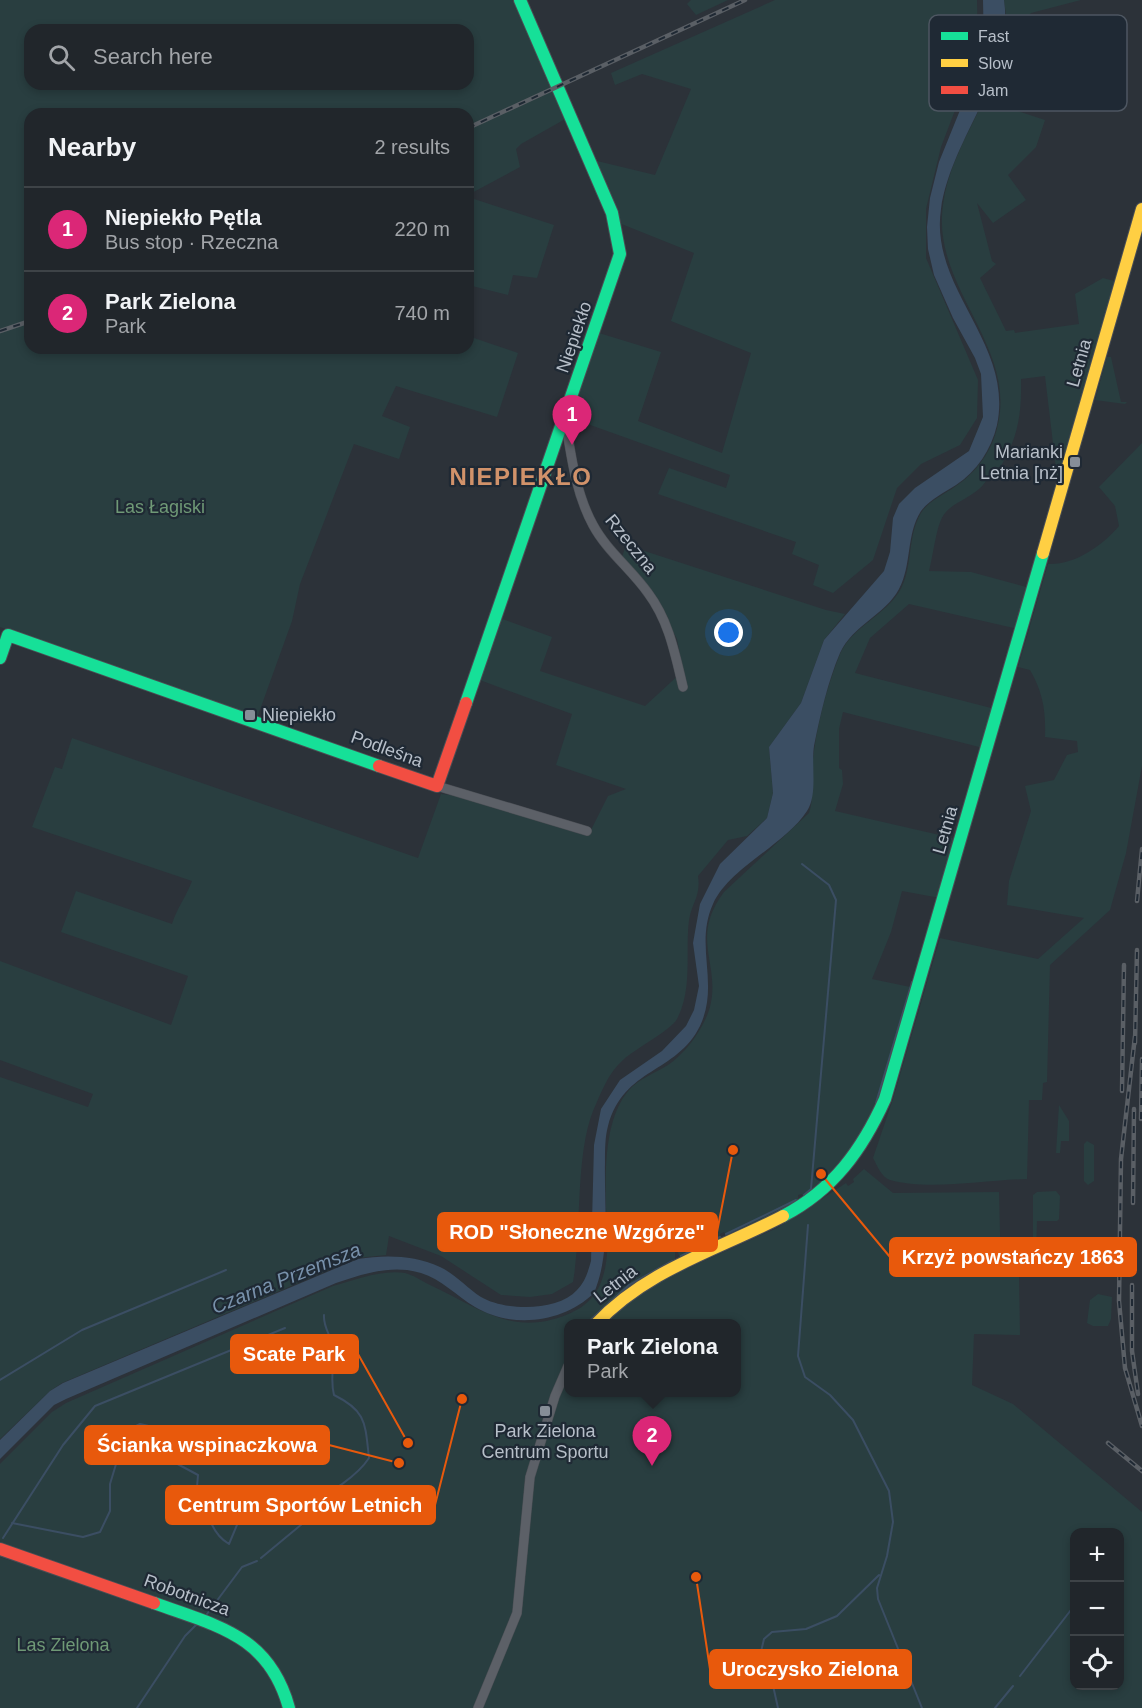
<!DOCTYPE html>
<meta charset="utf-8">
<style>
body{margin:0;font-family:Helvetica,sans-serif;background:#2d3237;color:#f1f3f6}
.controls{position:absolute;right:18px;bottom:18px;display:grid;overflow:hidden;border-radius:12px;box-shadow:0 3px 9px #0003}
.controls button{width:54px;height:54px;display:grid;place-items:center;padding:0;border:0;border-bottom:2px solid #3e4347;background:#21262b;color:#f1f3f6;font:30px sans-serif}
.you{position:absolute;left:729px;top:633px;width:21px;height:21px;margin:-15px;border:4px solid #fff;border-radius:50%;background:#1a73e8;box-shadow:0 0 0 9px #1a73e833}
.badge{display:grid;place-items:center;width:39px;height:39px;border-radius:50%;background:#db2777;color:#fff;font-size:20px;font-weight:700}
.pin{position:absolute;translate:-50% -50px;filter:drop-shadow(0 2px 3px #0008)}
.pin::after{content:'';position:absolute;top:32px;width:21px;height:18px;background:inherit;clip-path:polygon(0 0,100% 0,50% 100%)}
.popup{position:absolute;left:564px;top:1319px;width:177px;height:78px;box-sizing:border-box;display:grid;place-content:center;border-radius:12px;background:#21262b;filter:drop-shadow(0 2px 4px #0005);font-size:20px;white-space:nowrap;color:#a2a5a9}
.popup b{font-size:22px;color:#f1f3f6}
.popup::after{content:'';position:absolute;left:50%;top:100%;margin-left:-12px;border:12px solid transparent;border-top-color:#21262b}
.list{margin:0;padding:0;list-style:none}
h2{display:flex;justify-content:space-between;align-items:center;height:78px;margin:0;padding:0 24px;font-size:26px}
h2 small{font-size:20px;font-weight:400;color:#a2a5a9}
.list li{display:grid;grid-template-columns:39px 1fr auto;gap:18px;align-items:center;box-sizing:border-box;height:84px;padding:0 24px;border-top:2px solid #3e4347}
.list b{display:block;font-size:22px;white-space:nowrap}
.list p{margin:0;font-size:20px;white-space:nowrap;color:#a2a5a9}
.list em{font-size:20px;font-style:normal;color:#a2a5a9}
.icon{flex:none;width:33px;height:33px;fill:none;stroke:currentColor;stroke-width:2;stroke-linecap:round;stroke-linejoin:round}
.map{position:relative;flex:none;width:1142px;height:1708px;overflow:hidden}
.search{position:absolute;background:#21262b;box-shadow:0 3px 9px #0003;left:24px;top:24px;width:450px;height:66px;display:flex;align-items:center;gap:15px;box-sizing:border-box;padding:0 21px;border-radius:18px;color:#a2a5a9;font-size:22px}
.panel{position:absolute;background:#21262b;box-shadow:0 3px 9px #0003;left:24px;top:108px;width:450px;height:246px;border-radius:18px}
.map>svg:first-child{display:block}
.green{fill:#293e40;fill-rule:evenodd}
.water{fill:#3b4e63}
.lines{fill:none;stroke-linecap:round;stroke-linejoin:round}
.stream{stroke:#3b4e63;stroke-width:2}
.street-casing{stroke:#4a4e54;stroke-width:10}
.fast-casing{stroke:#4a4e54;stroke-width:14}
.slow-casing{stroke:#4a4e54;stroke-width:14}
.jam-casing{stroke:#4a4e54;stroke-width:14}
.street{stroke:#5c6067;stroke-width:9}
.fast{stroke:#16e098;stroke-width:12}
.slow{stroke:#ffcf43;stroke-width:12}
.jam{stroke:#f24e42;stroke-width:12}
.rail-casing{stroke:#5a5f65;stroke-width:4.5}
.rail{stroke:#1f2934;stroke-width:2;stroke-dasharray:7;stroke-linecap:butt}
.poi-dot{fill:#868e97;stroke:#1f2934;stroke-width:2}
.labels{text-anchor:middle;stroke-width:4.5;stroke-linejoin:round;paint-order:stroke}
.street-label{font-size:18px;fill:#b7bfc9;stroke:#1f2934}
.poi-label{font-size:18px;fill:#b7bfc9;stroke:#1f2934;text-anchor:end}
.park-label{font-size:18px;fill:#6f9976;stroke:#1f2934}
.water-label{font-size:20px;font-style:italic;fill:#7891ab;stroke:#1f2934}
.district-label{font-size:24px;font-weight:bold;letter-spacing:1.5px;fill:#d1926a;stroke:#1f2934}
.key{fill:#1f2934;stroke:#4d5661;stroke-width:1.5}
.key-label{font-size:16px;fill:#b7bfc9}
.leader{fill:none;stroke:#e8590c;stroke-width:2}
.callout-dot{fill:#e8590c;stroke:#1f2934;stroke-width:2}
.callout{fill:#e8590c;stroke:#e8590c;stroke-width:2}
.callout-label{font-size:20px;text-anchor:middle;font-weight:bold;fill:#fff}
</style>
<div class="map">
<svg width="1142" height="1708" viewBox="0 0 1142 1708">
<rect width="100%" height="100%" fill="#2c3239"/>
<path class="green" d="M0,0H516L567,118L521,144L516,149L520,167L468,195V114H30V348H468V336L518,353L497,417L396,386L382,416L410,427L399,459L354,444L300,584L292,621L257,718L0,627ZM30,30H468V84H30Z
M691,0H728L696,15L687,4Z
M775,0H977L978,50L941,147L926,209V258L978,380L977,418L960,445L921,464L897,488L873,560L833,593L813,585L819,565L792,554L796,542L658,494L669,468L726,488L730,475L568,417L599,333L661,352L638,421L722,453L751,353L671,321L694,253L619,223L593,160L655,175L691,89L642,74L615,85L611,73Z
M1004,0H1081L1031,13L1026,19L999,105L1045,120L1036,147L1008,175L1026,200L993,223L977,203L992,261L996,264L980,278L1006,331L1014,330L1015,333L1079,324L1075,294L1103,278L1118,282L1067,445L1061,478L1057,477L1045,376L1021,379C1022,421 1016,445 992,480L986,481C975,498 952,501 943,516C936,527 933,557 929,571L971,572L1030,588L1018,629L909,604L870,638L855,673L995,709L983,748L843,712L839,729V768L842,770L843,784L835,811L957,839L940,898L902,891L891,932L872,979L915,988L884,1093L866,1135L827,1179L820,1174L825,1180L803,1198L802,1194L798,1195V1203L726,1236L724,1232L720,1234L721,1238L680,1260L678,1252H675V1260L678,1259L684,1270L777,1228L846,1183L848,1186L854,1182L853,1179L864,1169L893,1193L999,1192L1001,1273L1019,1277L1020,1335L974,1334L972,1385L1013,1404L1142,1512V1708H293C274,1652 264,1642 211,1616L0,1543V1464L52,1412L66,1403L333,1286C355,1280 382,1269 405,1273C413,1275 422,1281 430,1285C478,1307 511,1337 566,1315C595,1304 604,1284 607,1255C608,1207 596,1128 629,1090C639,1079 655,1073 668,1065C686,1053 704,1028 710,1007C721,963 689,939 724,892L809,813C814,798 811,784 812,769C815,731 826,689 840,654C853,626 883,617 899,592C914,568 906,534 923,510C932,499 945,494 956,486C977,472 993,450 998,424C1016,345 931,286 943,205C951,143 999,94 1006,32C1008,21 1005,10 1004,0ZM568,1324H736V1392H568ZM1074,1532H1120V1686H1074Z
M468,197L554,225L537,278L513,275L508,295L468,285Z
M1107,357H1111L1121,402H1127L1125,404L1095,400Z
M1142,443V766L1126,853L1110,910L1050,965L1047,1082L1043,1083L1042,1100H1029L1027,1179C985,1180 929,1191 890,1180C881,1177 877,1165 873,1158L893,1099L940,938L1038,959L1084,918L1007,905L1009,881L1031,811L1025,786L1054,780L1067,755L1078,752L1077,741L1045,737C1046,712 1043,692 1030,670L1018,667L1048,564C1075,565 1102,546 1119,526L1115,506L1099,487Z
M626,545L826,610L845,614L824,640L801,703L769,747L773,793L767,818L747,836L728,840L698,876C701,896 692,902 689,920C685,951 693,989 677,1019C671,1030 635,1049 623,1060C608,1073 601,1093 593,1111C575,1157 582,1230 573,1282L552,1294L530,1297L501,1295L441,1256L389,1236L386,1255L357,1258L62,1383L50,1391L0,1439V1077L88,1107L93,1094L0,1060V961L171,1025L188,976L61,932L76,891L172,924C177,908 186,897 192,881L32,827L55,767L62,769L72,738L418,858L441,794L461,796L588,836L608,796L626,789L556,765L572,714L477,679L500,618L552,637L540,671L645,706L683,671L677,639L661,608L622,557Z
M1059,1105L1069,1121V1141H1061L1060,1153H1056Z
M1087,1141L1094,1145V1181L1088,1185L1084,1181V1144Z
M1056,1191L1060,1196L1059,1219L1057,1221H1037L1036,1256L1056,1257L1057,1260L1048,1271L1033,1273V1195L1037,1192Z
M1098,1294L1112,1297L1111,1319L1108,1326H1093L1087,1323L1090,1300Z
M0,1557L207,1624L245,1644L273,1677L285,1708H0Z"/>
<path class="water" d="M983,0H1004C1015,77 952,135 941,209C929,289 1014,343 997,425C991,450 977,471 956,485C944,493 930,499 921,511C906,534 912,565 899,589C885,615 853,625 840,653C828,681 820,716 814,746C811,766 818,794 807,811C785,845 730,867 713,904C694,946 720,983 700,1026C676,1074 624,1067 608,1126C605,1137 605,1150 605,1162C604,1206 611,1252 594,1293C563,1323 512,1329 475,1307C457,1296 441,1279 421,1273C392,1264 363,1274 336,1283L66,1399L54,1405L0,1459V1440L50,1391L63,1383L358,1259C386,1255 413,1255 440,1267C455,1274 467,1288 481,1297C505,1311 557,1312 577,1290C585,1282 588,1272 591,1261L594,1145L601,1109L620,1080L662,1051L686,1026L694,1010L699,986L693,943L700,904L720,864L767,818L773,793L769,747L801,703L824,640L884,571L890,552L893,518L899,504L915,488L969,451L983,417L981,374L975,358L953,318L934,275L928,249L927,227L930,198L939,162L984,51Z"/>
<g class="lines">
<path class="stream" d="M802,864L829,885L836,900L811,1189L804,1195
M876,1103L912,982
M841,1163L846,1158
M808,1225L798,1356L805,1377L830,1395L853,1420L889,1491L893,1522L887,1556L877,1588L878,1599L922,1708
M726,1234L796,1200
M681,1256L720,1237
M586,1324L629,1285L672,1261
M0,1380L82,1330L226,1270
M12,1523L83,1537L100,1532L110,1511V1484L126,1431L140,1424L153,1427L157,1453L198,1475L197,1487L208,1500C206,1517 214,1535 229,1544L247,1501L258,1489L280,1495L286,1491L309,1503C329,1495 358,1475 369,1458C365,1424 367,1411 334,1395C329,1375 336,1362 333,1347C331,1335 323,1328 324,1315
M3,1538L63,1445L95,1406L285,1328
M261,1558L302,1524
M207,1614L242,1567L257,1561
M1020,1676L1074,1606
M137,1708L185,1636L197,1624
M778,1708L772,1681L760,1656L764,1639L772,1632L806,1629L837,1616L879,1575
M995,1708L1013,1686"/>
<g class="street-casing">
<path id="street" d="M565,418C571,454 575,492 593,525C607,551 631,569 648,593C669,621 675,654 683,687
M437,786L587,831
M478,1708L517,1613L530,1477L555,1396L568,1366"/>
</g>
<g class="fast-casing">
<path id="fast" d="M0,658L8,635L379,766
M466,703L620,254L612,213L520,0
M783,1216C833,1190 862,1150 885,1099L1043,553
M154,1603C217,1626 269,1635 289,1708"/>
</g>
<g class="slow-casing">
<path id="slow" d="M1043,553L1142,209
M596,1324C647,1269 718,1250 783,1216"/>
</g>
<g class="jam-casing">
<path id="jam" d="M379,766L437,786L466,703
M0,1549L154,1603"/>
</g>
<use href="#street" class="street"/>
<use href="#fast" class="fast"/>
<use href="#slow" class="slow"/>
<use href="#jam" class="jam"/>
<g class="rail-casing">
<path id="rail" d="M468,128L745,0
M0,331L30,321
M1137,901L1142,849
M1135,1036L1121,1159L1119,1301L1125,1368L1142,1426
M1135,1043L1137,950
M1122,1091L1124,965
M1141,1119L1142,1059
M1133,1203L1134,1109
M1132,1285V1351L1138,1394
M1108,1443L1142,1471"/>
</g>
<use href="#rail" class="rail"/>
</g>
<g class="poi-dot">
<rect x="1069" y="456" width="12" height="12" rx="3"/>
<rect x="244" y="709" width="12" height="12" rx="3"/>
<rect x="539" y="1405" width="12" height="12" rx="3"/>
</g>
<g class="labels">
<g class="street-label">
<text transform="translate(574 337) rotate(-71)" y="6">Niepiekło</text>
<text transform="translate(1079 363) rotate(-74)" y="6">Letnia</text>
<text transform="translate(631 544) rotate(51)" y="6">Rzeczna</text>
<text transform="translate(387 749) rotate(20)" y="6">Podleśna</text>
<text transform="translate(945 830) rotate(-74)" y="6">Letnia</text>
<text transform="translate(615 1284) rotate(-38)" y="6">Letnia</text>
<text transform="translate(187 1595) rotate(20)" y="6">Robotnicza</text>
</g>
<g class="poi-label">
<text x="1063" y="458">Marianki<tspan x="1063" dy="21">Letnia [nż]</tspan></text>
<text x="262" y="721" text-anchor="start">Niepiekło</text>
<text x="545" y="1437" text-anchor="middle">Park Zielona<tspan x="545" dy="21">Centrum Sportu</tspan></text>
</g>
<g class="park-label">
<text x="160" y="513">Las Łagiski</text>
<text x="63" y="1651">Las Zielona</text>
</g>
<g class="water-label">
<text transform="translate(286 1278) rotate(-22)" y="7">Czarna Przemsza</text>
</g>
<g class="district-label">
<text x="521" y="485">NIEPIEKŁO</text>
</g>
</g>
<rect x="929" y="15" width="198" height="96" rx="9" class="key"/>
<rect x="941" y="32" width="27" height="8" fill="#16e098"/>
<rect x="941" y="59" width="27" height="8" fill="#ffcf43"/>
<rect x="941" y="86" width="27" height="8" fill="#f24e42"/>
<g class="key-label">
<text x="978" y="42">Fast</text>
<text x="978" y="69">Slow</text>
<text x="978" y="96">Jam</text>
</g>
<path class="leader" d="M733 1150L717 1232M821 1174L890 1257M408 1443L358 1354M399 1463L329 1445M462 1399L435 1505M696 1577L710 1669"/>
<g class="callout-dot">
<circle cx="733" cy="1150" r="6"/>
<circle cx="821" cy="1174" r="6"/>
<circle cx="408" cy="1443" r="6"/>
<circle cx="399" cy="1463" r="6"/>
<circle cx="462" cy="1399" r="6"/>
<circle cx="696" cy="1577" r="6"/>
</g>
<g class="callout">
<rect x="438" y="1213" width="279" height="38" rx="6"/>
<rect x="890" y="1238" width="246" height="38" rx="6"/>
<rect x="231" y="1335" width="127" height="38" rx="6"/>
<rect x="85" y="1426" width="244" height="38" rx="6"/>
<rect x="166" y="1486" width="269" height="38" rx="6"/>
<rect x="710" y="1650" width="201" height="38" rx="6"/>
</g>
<g class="callout-label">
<text x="577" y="1239">ROD "Słoneczne Wzgórze"</text>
<text x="1013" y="1264">Krzyż powstańczy 1863</text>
<text x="294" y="1361">Scate Park</text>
<text x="207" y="1452">Ścianka wspinaczkowa</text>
<text x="300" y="1512">Centrum Sportów Letnich</text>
<text x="810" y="1676">Uroczysko Zielona</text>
</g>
</svg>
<div class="controls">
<button>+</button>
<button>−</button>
<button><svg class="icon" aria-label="locate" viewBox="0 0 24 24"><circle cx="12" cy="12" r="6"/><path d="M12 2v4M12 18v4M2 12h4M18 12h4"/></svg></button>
</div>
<div class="you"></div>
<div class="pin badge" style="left:572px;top:445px">1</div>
<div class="pin badge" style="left:652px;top:1466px">2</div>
<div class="popup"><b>Park Zielona</b>Park</div>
<div class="search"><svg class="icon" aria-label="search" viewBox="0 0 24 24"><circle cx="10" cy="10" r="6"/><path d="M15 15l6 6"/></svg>Search here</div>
<section class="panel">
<h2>Nearby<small>2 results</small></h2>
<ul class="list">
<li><span class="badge">1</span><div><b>Niepiekło Pętla</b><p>Bus stop · Rzeczna</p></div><em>220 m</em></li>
<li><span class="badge">2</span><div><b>Park Zielona</b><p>Park</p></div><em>740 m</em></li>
</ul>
</section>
</div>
